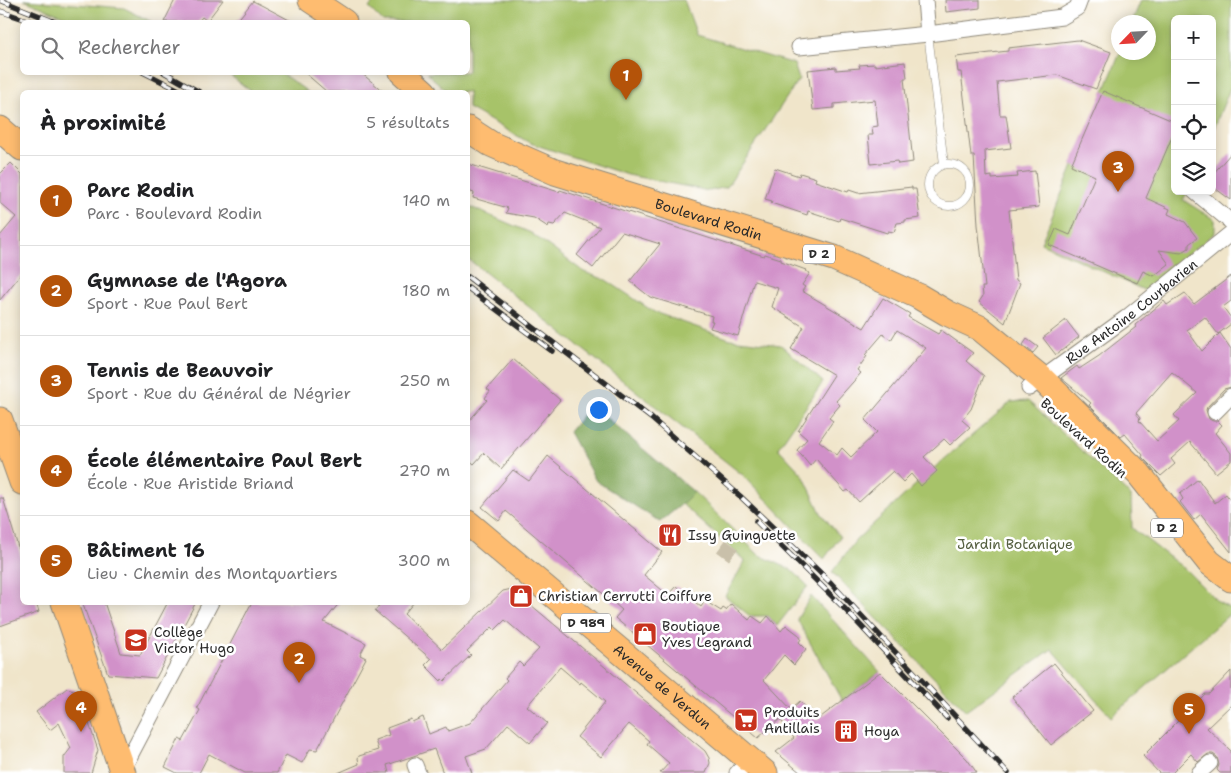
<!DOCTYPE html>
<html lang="fr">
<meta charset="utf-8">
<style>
body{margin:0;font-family:"Shantell Sans",sans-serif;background:#f6f6f6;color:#202124}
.controls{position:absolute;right:15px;top:15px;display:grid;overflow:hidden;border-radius:8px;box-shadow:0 2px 12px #0003}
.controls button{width:45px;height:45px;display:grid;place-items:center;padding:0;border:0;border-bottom:1px solid #e0e0e0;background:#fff;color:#202124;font:25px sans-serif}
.compass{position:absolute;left:1111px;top:15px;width:45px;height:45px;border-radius:50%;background:#fff;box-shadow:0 2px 12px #0003;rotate:245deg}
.you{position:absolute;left:598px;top:409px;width:18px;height:18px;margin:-12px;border:4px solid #fff;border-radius:50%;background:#1a73e8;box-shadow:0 0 0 8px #1a73e833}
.badge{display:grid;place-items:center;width:32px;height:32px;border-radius:50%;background:#b45309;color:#fff;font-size:16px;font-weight:700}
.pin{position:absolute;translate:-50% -41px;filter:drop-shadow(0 1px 2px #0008)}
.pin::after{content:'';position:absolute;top:26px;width:18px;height:15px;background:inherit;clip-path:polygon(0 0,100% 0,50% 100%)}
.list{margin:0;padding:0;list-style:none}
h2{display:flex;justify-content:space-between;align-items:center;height:65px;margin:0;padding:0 20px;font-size:21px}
h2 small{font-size:16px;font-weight:400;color:#757577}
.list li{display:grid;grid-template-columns:32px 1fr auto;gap:15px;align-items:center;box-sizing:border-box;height:90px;padding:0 20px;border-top:1px solid #e0e0e0}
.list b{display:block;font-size:19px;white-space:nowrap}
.list p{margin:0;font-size:16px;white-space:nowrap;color:#757577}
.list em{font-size:16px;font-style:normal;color:#757577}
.icon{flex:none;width:28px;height:28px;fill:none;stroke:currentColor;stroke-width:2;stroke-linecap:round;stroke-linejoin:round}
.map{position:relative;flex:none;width:1231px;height:773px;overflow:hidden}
.search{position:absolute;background:#fff;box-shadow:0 2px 12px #0003;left:20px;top:20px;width:450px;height:55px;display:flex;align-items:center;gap:12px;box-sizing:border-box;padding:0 18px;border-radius:8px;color:#757577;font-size:19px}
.panel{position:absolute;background:#fff;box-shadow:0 2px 12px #0003;left:20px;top:90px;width:450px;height:515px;border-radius:8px}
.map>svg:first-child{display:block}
.green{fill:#a7c369;stroke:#69774a}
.forest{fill:#85a95d;stroke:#586a44}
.building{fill:#d191c9;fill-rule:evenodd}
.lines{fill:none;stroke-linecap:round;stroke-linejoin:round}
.street-tunnel{stroke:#c9c0aa;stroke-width:15;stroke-dasharray:15 8;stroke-linecap:butt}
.lane-casing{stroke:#8e887a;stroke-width:9}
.street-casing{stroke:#8e887a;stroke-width:17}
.primary-casing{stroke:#8e887a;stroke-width:27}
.lane{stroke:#fff;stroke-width:8}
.street{stroke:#fff;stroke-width:15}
.primary{stroke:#febc70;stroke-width:25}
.rail-casing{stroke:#2b2b2b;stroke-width:5.5}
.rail{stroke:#fff;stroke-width:4;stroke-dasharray:11;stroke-linecap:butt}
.labels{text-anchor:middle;stroke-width:5;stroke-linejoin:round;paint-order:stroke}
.shield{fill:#fff;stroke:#6b6b6b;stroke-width:1}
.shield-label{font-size:12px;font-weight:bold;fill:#2b2b2b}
.street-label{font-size:14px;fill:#2b2b2b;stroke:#fff}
.poi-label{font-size:14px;fill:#2b2b2b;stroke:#fff;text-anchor:start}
.park-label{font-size:14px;fill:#566041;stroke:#fff}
</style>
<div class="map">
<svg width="1231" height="773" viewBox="0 0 1231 773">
<rect width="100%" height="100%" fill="#fff"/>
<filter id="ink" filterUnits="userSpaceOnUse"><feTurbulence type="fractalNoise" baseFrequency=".02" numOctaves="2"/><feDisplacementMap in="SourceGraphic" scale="10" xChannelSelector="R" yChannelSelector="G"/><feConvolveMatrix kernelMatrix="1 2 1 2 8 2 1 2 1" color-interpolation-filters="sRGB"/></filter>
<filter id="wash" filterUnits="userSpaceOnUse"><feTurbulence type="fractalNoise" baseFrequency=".0096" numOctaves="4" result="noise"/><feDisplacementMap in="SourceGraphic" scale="20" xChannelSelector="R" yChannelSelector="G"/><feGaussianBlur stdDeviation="1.12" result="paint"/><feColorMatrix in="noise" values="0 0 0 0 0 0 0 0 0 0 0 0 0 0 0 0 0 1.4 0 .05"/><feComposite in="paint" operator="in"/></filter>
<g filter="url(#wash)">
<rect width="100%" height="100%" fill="#f0e5ca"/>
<path class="green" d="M24,0L124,8L152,22H77Z
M375,0H684L697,35L794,64L799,79L727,187L709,191L628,175L530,143L468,108V92H448L427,73L468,72V22H383L369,8Z
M1141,0H1231V86L1212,133V19H1175V191H1188L1183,200L1215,220V233L1183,258L1146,291L1041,243L1120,53L1148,52V22H1132Z
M227,73H281L308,92H252Z
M468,206L531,233L584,272L606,280L654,312L730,339L781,345L823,382L778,448L803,475L821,513L840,537L824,559L744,476L468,259Z
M1028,401L1131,496L1132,528L1186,570L1218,602L1231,609V613L1111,717L1052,649L966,711L832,572L856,540L934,468L1011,402Z
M694,492L759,555L792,570L808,586L777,626L768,616H750L725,596L745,561L682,504Z
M811,596L880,672L842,701L797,619Z"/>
<path class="forest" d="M591,405L694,492L682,504L660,522L596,481L569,432Z"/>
<g id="blocks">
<path class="building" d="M175,0H223L207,21L202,17L198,22H164Z
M945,0H980V8L946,12Z
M253,1L263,6L293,22H236Z
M1078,40L1111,52L1096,89L1057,75L997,82L1000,115H1006L1011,148L985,151L986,177L992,176V179L1018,177L1017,173L1035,171L1039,207L1009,210L1016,280L1020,283L1005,323L979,302L983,296L982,287H985L978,225L974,156H971L961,72H958L956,57L1008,51V48Z
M905,62L907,78H904L913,162L898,164L897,161L871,164L868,135H873L872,127L878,126L875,100L834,104V108L813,110L808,70L836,67V70L860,68L859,65L875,64V66Z
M304,72H360L384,92H327Z
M1103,91L1175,122V130L1146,198L1170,209L1168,214L1185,222L1197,238L1189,244V248L1181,253L1159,250L1169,264L1154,276L1143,271L1137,283L1049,245L1056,229L1070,235L1095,176L1071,165Z
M1231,153V200L1212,186V175Z
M11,163L22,174V273L0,300V236L16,217L0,203V174Z
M468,164L559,192L560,190L764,256L765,254L781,259V261L806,270L805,271L810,273L802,285L805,287L802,291L864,328L883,298L910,314L908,317L938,334L941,330L973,353L966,361L984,376L971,409L962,420L970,427L950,445L944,439L924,457L937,471L921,486L911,474L903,482L893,471L859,502L848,490L845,492L816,459L810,466L797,450L807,439L798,431L834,375L791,349L804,327L772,307L778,288L754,281L738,336L710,328L713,321H711L712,316L650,297L630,281L660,244L622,232L593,268L577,255L600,227L565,213L554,225L549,224L548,227L534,218L506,213L508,208L473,198L474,193L468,191ZM897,330L926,348L865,420L877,432L851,457L842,448L837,455L819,441L833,421L829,418L840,405L836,401L861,373L857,370L867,356L865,355L883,334L891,340Z
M775,168L799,176L800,173L816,178L815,181L848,192L849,190L858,193L912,187V189H916L920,218L905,220V222L897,223L894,232L888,231L887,233L840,218L839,221L808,211L807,215L771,203L772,201L765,199Z
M1231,276V301L1223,307L1231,318V324L1218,334L1205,317L1187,330L1202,351L1220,333L1231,349V387L1224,389L1207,407L1206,410L1209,419L1213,421H1218L1222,425L1215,433L1231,453V461L1216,473L1190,442L1171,459L1175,464L1161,476L1142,457L1143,455L1125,434L1121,437L1089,405L1091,403L1061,378L1077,366L1079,369L1099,356L1136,327L1135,325L1164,301L1167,305L1185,293L1194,304ZM1172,372L1197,393L1174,415L1179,421L1157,441L1139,421L1140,418L1136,413Z
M1066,320L1079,337L1056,355L1043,338Z
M1027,339L1038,347L1033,353L1023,345Z
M513,359L560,400L501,469L484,453L474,464L468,459V422L487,400L485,398L490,391L487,389Z
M548,456L662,552L644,575L668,595L676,586L701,607L705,601L721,611L723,608L726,610L731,604L749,620L752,616L762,623L768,616L781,631L786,625L799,635L801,639L799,642L806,649L794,665L784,655L764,680L791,709L800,701L808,710L810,709L817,720L880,672L967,759L977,773H801L776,752L794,738L780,719L758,738L615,618L622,610L506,511L499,521L482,507L513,470L529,481Z
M1198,479L1215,503L1226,494L1231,501V552L1201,514L1194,520L1180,502L1183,499L1180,494Z
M0,498H3L22,560V602H36L39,612L0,626Z
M512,589L705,751L709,758L710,763L706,773H660L669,763L647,744L649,741L629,724L601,757L577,737L605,702L581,682L580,684L560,667L527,706L547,723L530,743L508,724L486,749L466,756L472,773H443L434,749L387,765L389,773H338L359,764L358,758L359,756L378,750L375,740L389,735L387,728L411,719L412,722L423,717L429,734L446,727L448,731L470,723L507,680L505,678L519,662L523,666L539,649L505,620L495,630L492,627L487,632L467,651L471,655L444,681L442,679L441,681L425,665L431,659L375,611L382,602H414L404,614L442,649L503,591Z
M82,602H104L121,653L140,655L168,602H196L156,678L108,674Z
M252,602H340L324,622L366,643L360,655L366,658L317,750L310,749L302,763L286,755L277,773H245L209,754L199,773H177L165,767L179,739L183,741L200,710L197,708Z
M1054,663L1093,711L1051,745L1012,697Z
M1231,671V705L1207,728L1231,751V773H1220L1217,770L1219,765L1217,757L1213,754H1208L1198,762L1191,754L1172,773H1159L1143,756L1205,694H1209Z
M67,688L78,691L98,750L91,773H64V757L71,748L59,723L50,730L36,712Z"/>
</g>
</g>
<g filter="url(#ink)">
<use href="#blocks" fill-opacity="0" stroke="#8e887a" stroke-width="1"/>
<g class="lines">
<path class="street-tunnel" d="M723,556L740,533"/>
<g class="lane-casing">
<path id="lane" d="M928,34L944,164
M928 185a21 21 0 1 1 42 0a21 21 0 1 1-42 0Z"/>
</g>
<g class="street-casing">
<g id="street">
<path d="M925,0L928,34"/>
<path d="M799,47L928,34L1062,17L1077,8L1080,0"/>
<path d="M1194,191L1231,222"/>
<path id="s1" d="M1029,388L1126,318L1231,233"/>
<path d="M1215,412L1231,396"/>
<path d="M415,765L418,773"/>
<path d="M120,773L122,771L211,602"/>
<path d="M737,773L751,761"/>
<path d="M1199,773L1210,763"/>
</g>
</g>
<g class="primary-casing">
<g id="primary">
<path d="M311,0L344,22"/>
<path d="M402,72L424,92"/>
<path d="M0,129L22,148"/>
<path id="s2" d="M468,129L491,144L555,172L834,258L918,296L947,313L980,328L1041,378L1139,474L1209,562L1231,579"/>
<path d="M0,420L22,482"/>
<path id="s3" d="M468,523L765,773"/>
<path d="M64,602L123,773"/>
</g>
</g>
<use href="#lane" class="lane"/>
<use href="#street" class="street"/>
<use href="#primary" class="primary"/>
<g class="rail-casing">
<path id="rail" d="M0,0L55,22
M0,11L33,22
M143,72L183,92
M164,72L199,92
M468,277L651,418L740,496L831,583L1008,773
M468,288L552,351
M756,521L844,608L947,718"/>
</g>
<use href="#rail" class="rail"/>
</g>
</g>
<defs>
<g id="restaurant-square" transform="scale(1.25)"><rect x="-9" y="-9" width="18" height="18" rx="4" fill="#c8321e" stroke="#fff"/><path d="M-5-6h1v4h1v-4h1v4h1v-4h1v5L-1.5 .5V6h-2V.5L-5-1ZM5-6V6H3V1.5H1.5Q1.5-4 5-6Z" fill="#fff"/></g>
<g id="shop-square" transform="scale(1.25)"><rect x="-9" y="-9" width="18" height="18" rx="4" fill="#c8321e" stroke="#fff"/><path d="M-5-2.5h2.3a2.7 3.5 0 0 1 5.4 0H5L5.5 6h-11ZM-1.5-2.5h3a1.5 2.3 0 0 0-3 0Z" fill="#fff"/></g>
<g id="school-square" transform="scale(1.25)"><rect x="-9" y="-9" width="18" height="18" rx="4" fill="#c8321e" stroke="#fff"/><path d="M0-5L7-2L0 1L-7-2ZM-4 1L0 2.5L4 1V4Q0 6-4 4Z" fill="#fff"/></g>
<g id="supermarket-square" transform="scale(1.25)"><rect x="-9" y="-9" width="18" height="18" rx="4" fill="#c8321e" stroke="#fff"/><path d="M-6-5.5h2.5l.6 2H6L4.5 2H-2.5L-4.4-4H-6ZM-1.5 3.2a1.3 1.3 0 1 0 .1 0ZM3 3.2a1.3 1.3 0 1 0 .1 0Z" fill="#fff"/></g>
<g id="building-square" transform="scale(1.25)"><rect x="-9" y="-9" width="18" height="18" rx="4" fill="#c8321e" stroke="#fff"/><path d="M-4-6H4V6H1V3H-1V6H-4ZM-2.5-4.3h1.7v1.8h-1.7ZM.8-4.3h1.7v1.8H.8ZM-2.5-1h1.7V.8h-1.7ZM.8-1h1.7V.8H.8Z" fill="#fff"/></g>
</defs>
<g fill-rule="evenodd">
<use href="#restaurant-square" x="670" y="535"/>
<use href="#shop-square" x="521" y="596"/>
<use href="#shop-square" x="645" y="634"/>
<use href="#school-square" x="136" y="640"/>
<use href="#supermarket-square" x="746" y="720"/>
<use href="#building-square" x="846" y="731"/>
</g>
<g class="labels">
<g class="shield">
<rect x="803" y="244.5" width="32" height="19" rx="4"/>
<rect x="1151" y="518.5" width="32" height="19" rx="4"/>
<rect x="561" y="613.5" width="50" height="19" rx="4"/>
</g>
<g class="shield-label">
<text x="819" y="258">D 2</text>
<text x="1167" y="532">D 2</text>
<text x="586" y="627">D 989</text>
</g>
<g class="street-label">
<text dy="5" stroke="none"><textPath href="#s2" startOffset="258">Boulevard Rodin</textPath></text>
<text dy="5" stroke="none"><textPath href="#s1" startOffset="128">Rue Antoine Courbarien</textPath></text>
<text transform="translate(1084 438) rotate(42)" y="5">Boulevard Rodin</text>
<text dy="5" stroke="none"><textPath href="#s3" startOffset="254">Avenue de Verdun</textPath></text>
</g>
<g class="poi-label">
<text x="688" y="540">Issy Guinguette</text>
<text x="538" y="601">Christian Cerrutti Coiffure</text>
<text x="662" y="631">Boutique<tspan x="662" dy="16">Yves Legrand</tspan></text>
<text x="154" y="637">Collège<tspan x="154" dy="16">Victor Hugo</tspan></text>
<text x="764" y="717">Produits<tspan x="764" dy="16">Antillais</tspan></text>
<text x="864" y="736">Hoya</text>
</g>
<g class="park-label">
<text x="1015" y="549">Jardin Botanique</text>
</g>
</g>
</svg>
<div class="controls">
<button>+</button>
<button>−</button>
<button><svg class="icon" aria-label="locate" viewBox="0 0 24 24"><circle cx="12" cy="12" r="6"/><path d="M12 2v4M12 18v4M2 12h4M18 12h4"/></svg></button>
<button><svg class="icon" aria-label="layers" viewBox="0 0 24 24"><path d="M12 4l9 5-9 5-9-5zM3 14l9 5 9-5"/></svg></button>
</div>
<svg class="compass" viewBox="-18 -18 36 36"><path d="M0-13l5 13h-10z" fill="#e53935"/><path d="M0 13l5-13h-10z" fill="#757577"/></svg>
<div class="you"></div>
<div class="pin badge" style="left:626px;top:100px">1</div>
<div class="pin badge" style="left:299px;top:683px">2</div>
<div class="pin badge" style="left:1118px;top:192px">3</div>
<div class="pin badge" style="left:81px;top:732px">4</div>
<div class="pin badge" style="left:1189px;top:734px">5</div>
<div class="search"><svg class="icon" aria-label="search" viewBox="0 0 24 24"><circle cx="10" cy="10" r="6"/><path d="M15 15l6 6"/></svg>Rechercher</div>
<section class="panel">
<h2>À proximité<small>5 résultats</small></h2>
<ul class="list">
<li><span class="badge">1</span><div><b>Parc Rodin</b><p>Parc · Boulevard Rodin</p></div><em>140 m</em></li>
<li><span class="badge">2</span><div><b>Gymnase de l'Agora</b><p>Sport · Rue Paul Bert</p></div><em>180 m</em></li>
<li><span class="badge">3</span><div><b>Tennis de Beauvoir</b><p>Sport · Rue du Général de Négrier</p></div><em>250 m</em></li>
<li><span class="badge">4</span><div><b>École élémentaire Paul Bert</b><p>École · Rue Aristide Briand</p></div><em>270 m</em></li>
<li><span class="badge">5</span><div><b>Bâtiment 16</b><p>Lieu · Chemin des Montquartiers</p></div><em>300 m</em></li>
</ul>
</section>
</div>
